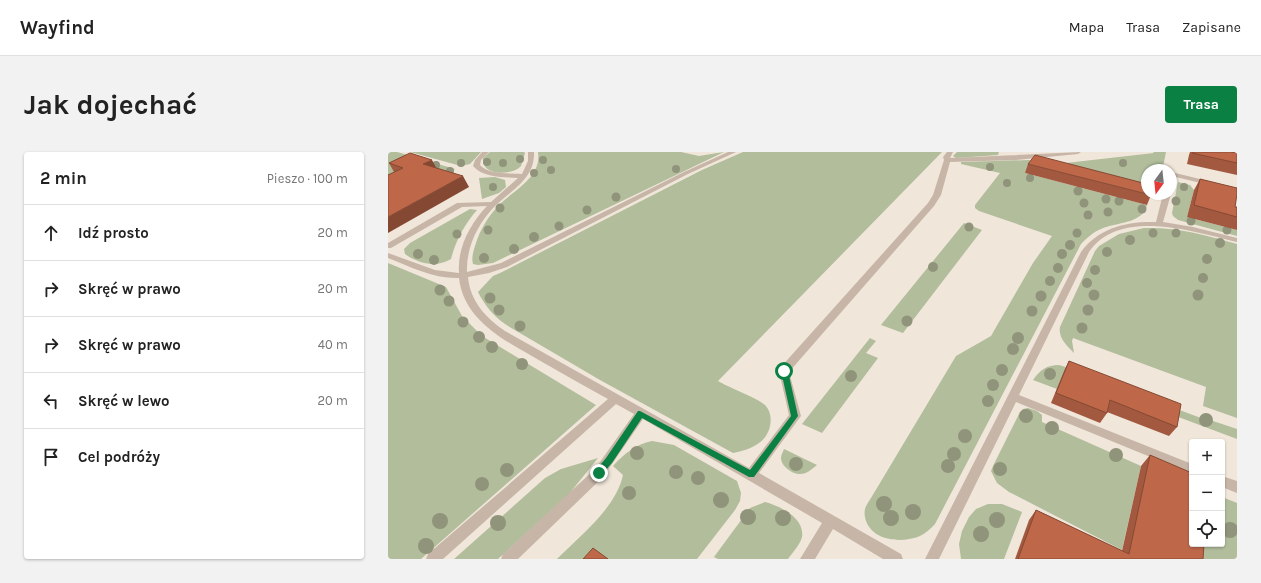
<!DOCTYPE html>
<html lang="pl">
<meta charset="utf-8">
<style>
body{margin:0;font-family:Karla,sans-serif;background:#f2f2f2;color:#222}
.controls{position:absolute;right:12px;bottom:12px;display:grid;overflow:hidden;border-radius:4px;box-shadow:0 1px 3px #0004}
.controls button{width:36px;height:36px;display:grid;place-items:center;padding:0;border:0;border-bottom:1px solid #e0e0e0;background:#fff;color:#222;font:20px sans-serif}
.compass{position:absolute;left:753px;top:12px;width:36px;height:36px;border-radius:50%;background:#fff;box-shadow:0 1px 3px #0004;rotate:195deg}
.stop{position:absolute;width:12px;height:12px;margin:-9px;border:3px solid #0b8043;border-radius:50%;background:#fff}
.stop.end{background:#0b8043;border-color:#fff;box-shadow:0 1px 4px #0008}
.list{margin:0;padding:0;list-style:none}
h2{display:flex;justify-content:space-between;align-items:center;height:52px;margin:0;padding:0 16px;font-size:17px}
h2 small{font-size:13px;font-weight:400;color:#767676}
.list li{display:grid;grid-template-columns:26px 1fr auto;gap:12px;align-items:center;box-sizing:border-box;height:56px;padding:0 16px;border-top:1px solid #e0e0e0}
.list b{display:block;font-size:15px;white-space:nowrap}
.list em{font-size:13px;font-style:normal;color:#767676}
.icon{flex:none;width:22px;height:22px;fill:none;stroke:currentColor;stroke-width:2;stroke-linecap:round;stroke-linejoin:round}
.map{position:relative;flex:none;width:849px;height:407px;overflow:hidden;border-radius:4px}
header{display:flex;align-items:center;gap:24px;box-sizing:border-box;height:56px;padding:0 20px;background:#fff;border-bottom:1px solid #e0e0e0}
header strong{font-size:19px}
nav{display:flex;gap:22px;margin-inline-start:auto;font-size:14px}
.intro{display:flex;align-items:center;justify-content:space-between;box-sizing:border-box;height:96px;padding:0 24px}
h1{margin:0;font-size:28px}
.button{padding:10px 18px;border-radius:4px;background:#0b8043;color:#fff;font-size:14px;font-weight:700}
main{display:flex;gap:24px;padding:0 24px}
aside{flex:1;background:#fff;border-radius:4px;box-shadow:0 1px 3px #0004}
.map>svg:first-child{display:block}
.green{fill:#b1bd9b}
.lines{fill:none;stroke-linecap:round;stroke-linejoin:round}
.lane{fill:#c7b6a7;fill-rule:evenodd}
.tree{fill:#90947a}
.wall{fill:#a3593f}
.shaded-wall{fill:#854933}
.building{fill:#be6849;stroke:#854933}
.route{fill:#0b8043}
</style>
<header>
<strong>Wayfind</strong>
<nav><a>Mapa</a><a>Trasa</a><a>Zapisane</a></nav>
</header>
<div class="intro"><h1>Jak dojechać</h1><a class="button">Trasa</a></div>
<main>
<aside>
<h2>2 min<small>Pieszo · 100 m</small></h2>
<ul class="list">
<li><svg class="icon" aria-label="ahead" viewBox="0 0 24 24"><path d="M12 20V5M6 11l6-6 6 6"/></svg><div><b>Idź prosto</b></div><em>20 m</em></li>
<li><svg class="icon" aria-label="right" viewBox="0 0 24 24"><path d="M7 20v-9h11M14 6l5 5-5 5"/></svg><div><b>Skręć w prawo</b></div><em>20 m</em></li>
<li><svg class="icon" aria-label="right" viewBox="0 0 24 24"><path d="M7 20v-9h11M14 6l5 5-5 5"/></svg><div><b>Skręć w prawo</b></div><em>40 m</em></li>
<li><svg class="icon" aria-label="left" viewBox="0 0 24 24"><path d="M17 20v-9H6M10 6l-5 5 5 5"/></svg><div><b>Skręć w lewo</b></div><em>20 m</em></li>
<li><svg class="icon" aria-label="arrive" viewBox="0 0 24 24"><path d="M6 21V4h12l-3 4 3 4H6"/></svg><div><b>Cel podróży</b></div></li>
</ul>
</aside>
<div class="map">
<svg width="849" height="407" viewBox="0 0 849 407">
<rect width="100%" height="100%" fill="#f0e6da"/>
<path class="green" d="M0,0H9L67,17L59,22L0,37Z
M22,0H93L82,12L73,14Z
M102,0H136L137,1L133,14C124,24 93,24 95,6Z
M150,0H293L311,4L336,0L105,111L90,113L85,112C83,105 86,97 88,91C92,78 100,65 110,54C124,39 154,26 150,0Z
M355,0H554L330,229C341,236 368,245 377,253C387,263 383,283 371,291C363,297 354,299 345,301L212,228L125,177C109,168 98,156 90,140L105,124L112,121L314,18Z
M569,0H611L610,3L568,6L565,4Z
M765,0H778L775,15L779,18H759V40L670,10L678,11L766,1Z
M641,8L644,9L637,21L759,53C755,72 728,70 713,77C705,80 699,86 693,92L547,372C543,376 538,381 532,384C515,391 486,390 478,369C477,366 476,361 477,357C478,353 481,349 483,346L568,204L603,184L645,111L664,84L591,59L587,56V53L612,21L573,12V10Z
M107,25L117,28L118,35L111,41L94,47L91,26Z
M790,30L802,33L806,38L799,65L849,78V84L790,68L785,64L784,61Z
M82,57L89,58C76,73 68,88 63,107C48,116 31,112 17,102L16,97L22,91Z
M576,71L594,78L515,181L493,173Z
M756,76C788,75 818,83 849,92V266L815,254L818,235L685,186L684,189L686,201C679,194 670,186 672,175L707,99L711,94L731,82Z
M0,111L58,135L74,164L94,184L208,253L33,407H0Z
M482,186L488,189L478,201L490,206L434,281L414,272Z
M671,213L681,216L676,219L669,237L645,228C652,218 659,213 671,213Z
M767,249L813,266V265L849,277V287L785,263Z
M640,256L649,259L654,263V270L753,314L734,398L621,340L609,331L603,319L605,314L632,260L635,257Z
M264,289L286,293L349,329L353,341L352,349L347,358L309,407H169C192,384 228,356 235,323L225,314C236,302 248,292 264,289Z
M396,297L429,313C424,317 419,322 412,322C404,322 393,314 393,306C393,303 395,300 396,297Z
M210,306L181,342L110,407H66L157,326L173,317Z
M834,345L849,351V407H804L806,392H834Z
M377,350C392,354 417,366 414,385C412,393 404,401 400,407H330L326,405L362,356Z
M600,352H614L634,360L616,407H573L571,392L574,379L581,365L588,357Z"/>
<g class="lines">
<path class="lane" d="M94,0H101L93,8L92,13C101,23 121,21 134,22L140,9V0H146C147,26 125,37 108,53C90,71 78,95 79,120L113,111L296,20L340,0H348L300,22L119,115L101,121L80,125C82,149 98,166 117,179L361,316L401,263L391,219L392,216L540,51L545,43L556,8L555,5L559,0H565L562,6L693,0L690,2L628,8L562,10L553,43L546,54L401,220L413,264L371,321L513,402L515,407H495L445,377L427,407H412L434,371L255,267L215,325L130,407H113L115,402L207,317L246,262L228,252L55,407H38L40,402L220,247C198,235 177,223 156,211C122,191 76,171 71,126C46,127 23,115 0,106V101L47,118L71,121C69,96 82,72 99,54L74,55L3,96H0V91L69,51L103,50L130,26C116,25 95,26 85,14L87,8Z
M783,20L849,36V40L788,25L785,30L783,31Z
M775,42H783L775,70L805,75L849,86V90C807,80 732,55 701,100L631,243L804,312V322L628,250L551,407H537L693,100C710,76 739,69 768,70Z
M834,324L849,329V341L834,335Z"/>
</g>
<g class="tree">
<circle cx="132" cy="7" r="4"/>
<circle cx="155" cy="8" r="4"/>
<circle cx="99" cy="10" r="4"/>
<circle cx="73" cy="11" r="4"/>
<circle cx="115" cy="11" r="4"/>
<circle cx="735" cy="11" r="4"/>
<circle cx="48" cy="13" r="4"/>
<circle cx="602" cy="15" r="4"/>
<circle cx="288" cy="17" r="4"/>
<circle cx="163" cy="18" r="4"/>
<circle cx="62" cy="19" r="4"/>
<circle cx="146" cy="21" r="4"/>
<circle cx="642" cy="26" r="4"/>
<circle cx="619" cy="31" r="4"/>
<circle cx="105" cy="35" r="4"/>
<circle cx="796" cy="35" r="4"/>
<circle cx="690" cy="39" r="4.5"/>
<circle cx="228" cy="45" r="4.5"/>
<circle cx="718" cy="47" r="4.5"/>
<circle cx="731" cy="49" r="4.5"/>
<circle cx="788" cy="49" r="4.5"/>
<circle cx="696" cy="51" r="4.5"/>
<circle cx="112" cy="56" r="4.5"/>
<circle cx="754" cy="57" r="4.5"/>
<circle cx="199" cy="58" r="4.5"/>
<circle cx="720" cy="60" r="4.5"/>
<circle cx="700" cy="63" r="4.5"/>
<circle cx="803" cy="69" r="4.5"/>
<circle cx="171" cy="74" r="4.5"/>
<circle cx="581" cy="75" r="4.5"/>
<circle cx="100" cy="78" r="4.5"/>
<circle cx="839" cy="78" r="4.5"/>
<circle cx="689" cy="81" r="4.5"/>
<circle cx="765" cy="81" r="4.5"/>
<circle cx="788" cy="81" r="4.5"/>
<circle cx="69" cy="82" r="4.5"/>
<circle cx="146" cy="85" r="5"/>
<circle cx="742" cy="88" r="5"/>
<circle cx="832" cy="91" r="5"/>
<circle cx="682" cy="93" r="5"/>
<circle cx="126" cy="97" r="5"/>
<circle cx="719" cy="100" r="5"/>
<circle cx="30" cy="102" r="5"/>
<circle cx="674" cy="102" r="5"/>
<circle cx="96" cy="106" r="5"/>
<circle cx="819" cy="107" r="5"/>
<circle cx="46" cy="108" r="5"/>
<circle cx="545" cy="115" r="5"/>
<circle cx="670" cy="116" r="5"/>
<circle cx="707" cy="118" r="5"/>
<circle cx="815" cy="126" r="5"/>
<circle cx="662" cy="129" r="5"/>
<circle cx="699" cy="131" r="5"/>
<circle cx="52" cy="138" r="5.5"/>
<circle cx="706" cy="143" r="5.5"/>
<circle cx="810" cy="143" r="5.5"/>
<circle cx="653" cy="144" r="5.5"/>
<circle cx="102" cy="146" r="5.5"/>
<circle cx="61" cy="149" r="5.5"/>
<circle cx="111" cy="158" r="5.5"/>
<circle cx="700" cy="158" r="5.5"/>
<circle cx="644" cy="159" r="5.5"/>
<circle cx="519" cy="169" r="5.5"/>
<circle cx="75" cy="170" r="5.5"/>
<circle cx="132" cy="174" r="5.5"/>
<circle cx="694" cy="176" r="5.5"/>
<circle cx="91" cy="185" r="6"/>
<circle cx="630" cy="186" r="6"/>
<circle cx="104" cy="195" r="6"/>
<circle cx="625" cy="197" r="6"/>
<circle cx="134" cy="212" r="6"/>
<circle cx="614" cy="218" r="6"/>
<circle cx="662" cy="222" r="6"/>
<circle cx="463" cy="224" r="6"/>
<circle cx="605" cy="233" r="6"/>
<circle cx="600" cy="249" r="6"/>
<circle cx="638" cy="264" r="7"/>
<circle cx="818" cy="268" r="7"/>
<circle cx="664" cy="276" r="7"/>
<circle cx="577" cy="284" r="7"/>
<circle cx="249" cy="301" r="7"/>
<circle cx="566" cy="302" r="7"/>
<circle cx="728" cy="303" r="7"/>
<circle cx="408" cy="312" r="7"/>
<circle cx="560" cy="314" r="7"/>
<circle cx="612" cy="317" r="7"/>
<circle cx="119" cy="318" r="7"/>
<circle cx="288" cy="320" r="7"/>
<circle cx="310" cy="326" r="7"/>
<circle cx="94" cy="332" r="7"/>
<circle cx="241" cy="341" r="7"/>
<circle cx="333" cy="348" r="8"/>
<circle cx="496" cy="352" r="8"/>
<circle cx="525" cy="360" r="8"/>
<circle cx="360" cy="365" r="8"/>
<circle cx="395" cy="366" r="8"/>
<circle cx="503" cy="366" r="8"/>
<circle cx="609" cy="368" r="8"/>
<circle cx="52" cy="369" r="8"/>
<circle cx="110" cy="371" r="8"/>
<circle cx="842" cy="378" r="8"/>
<circle cx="593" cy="382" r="8"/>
<circle cx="38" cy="394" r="8"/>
</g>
<path class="wall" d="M802,0H843L849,1V23L799,12L801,3Z
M1,11L48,16L81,35L6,20Z
M640,12L763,43L759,53L637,21Z
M812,27L847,55H849V78L799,65L806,38Z
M681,209L789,275L781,284L719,260V261L712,271L663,251L676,219Z
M762,303L815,407H627L641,368L648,358L734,399L753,314Z"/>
<path class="shaded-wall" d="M44,8L50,19L35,12Z
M75,24L81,35L0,81V65Z"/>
<path class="building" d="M805,0H843L849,1V11L804,1Z
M22,1L44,8L35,12L75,24L0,65V23L15,16L1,11Z
M647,3L759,32V42L640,12Z
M812,27L849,36V42L847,55H849V65L806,53Z
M681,209L793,252L789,275L722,248L719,261L668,241Z
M762,303L804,321V392H816L815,407H630L648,358L741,402Z
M205,396L220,407H195Z"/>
<path class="route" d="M396,216L400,219L410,264L366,325H361L254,266L224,311L213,323H208V318L218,306L250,259H252L362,318L403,264L393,219Z"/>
</svg>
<div class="controls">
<button>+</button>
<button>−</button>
<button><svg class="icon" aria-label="locate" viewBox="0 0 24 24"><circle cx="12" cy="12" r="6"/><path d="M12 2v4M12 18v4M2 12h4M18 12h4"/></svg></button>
</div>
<svg class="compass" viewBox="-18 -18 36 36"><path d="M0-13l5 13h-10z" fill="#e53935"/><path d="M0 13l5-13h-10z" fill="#767676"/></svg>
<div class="stop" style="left:396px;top:219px"></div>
<div class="stop end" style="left:211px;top:321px"></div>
</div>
</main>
